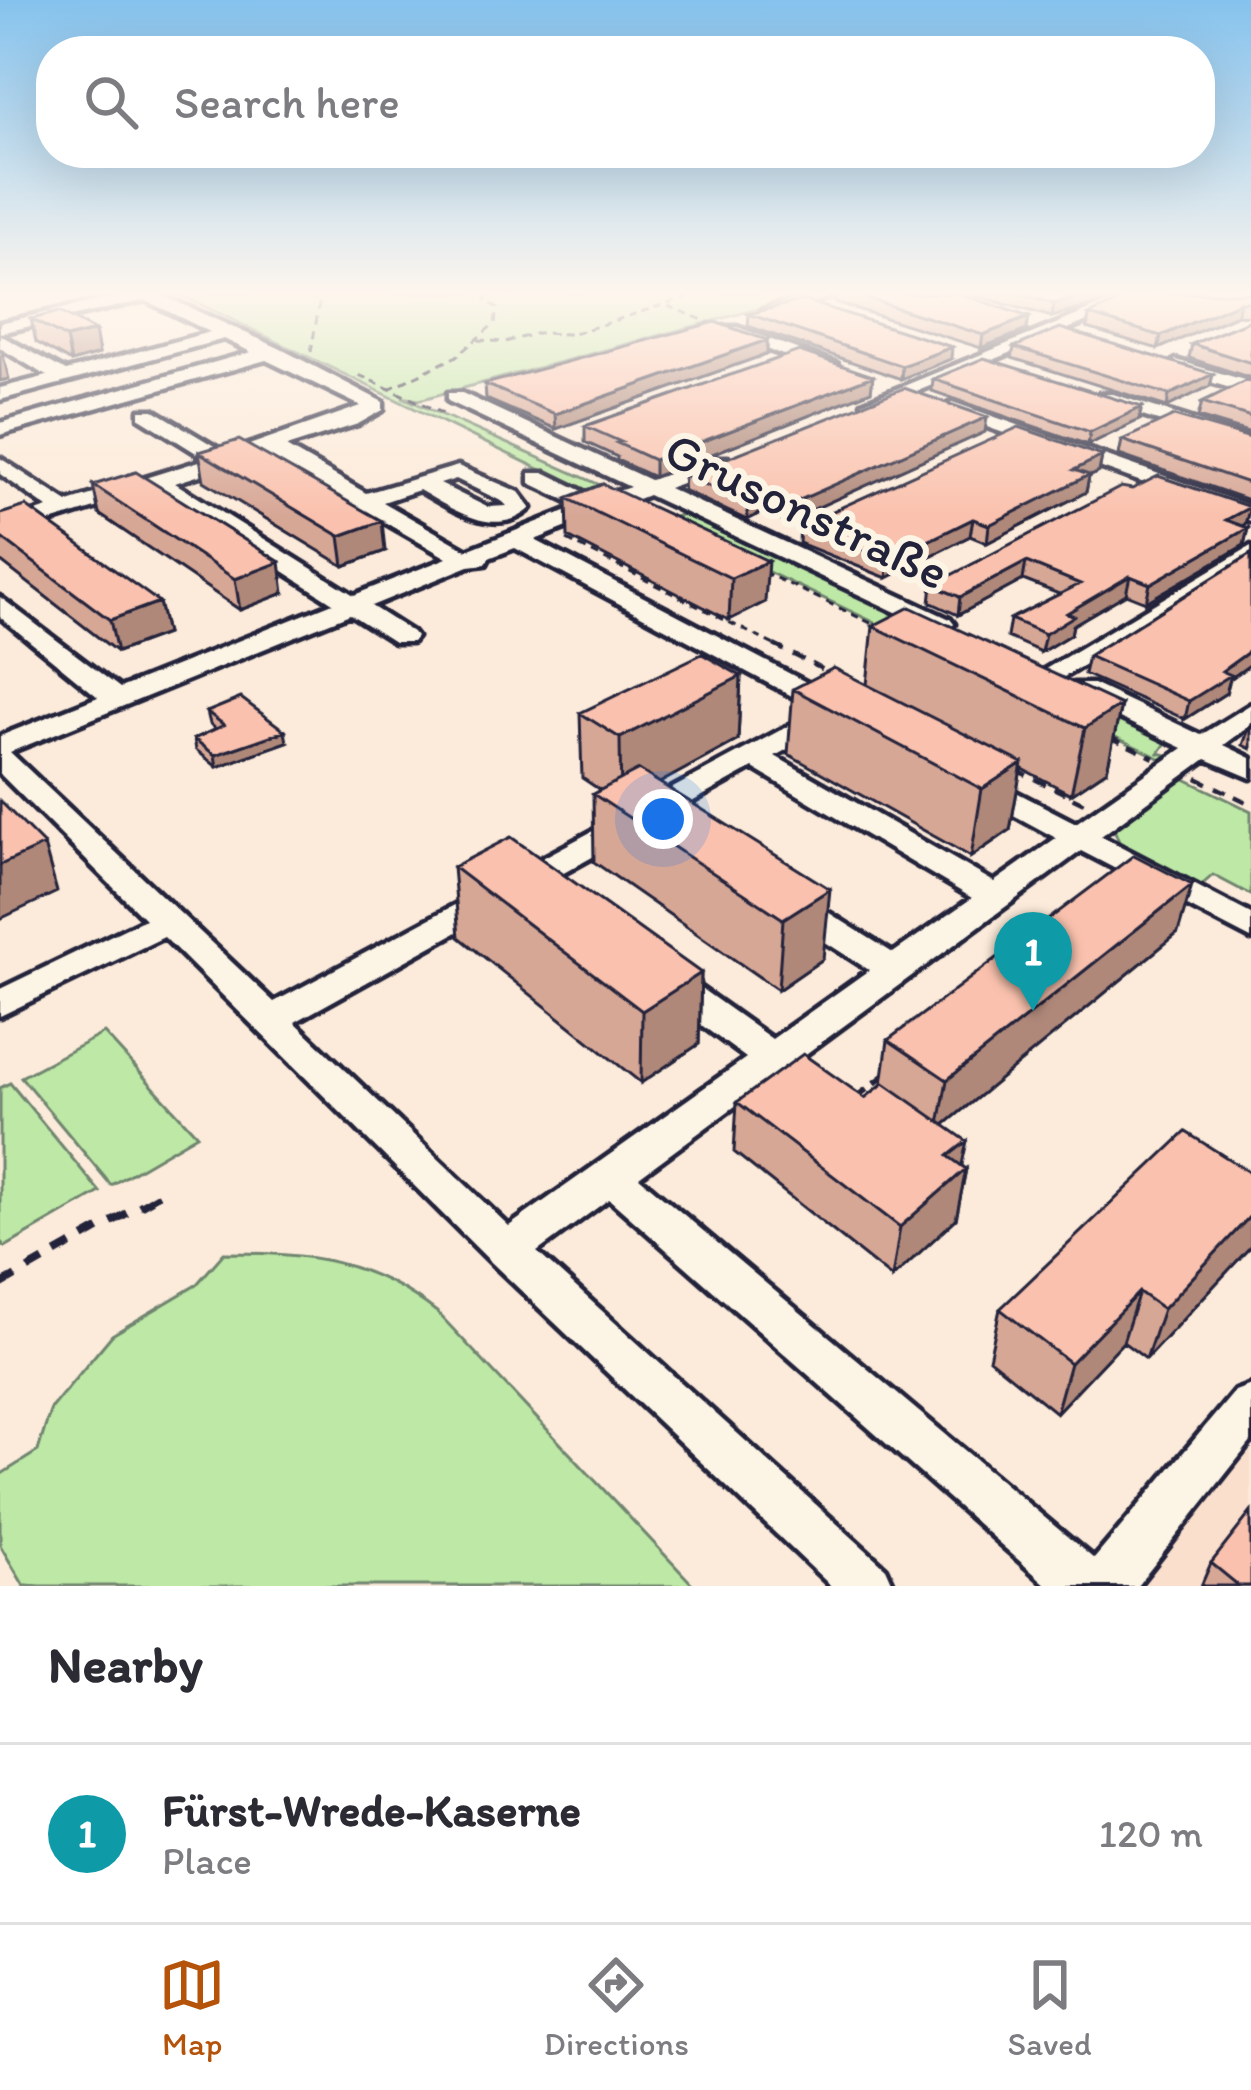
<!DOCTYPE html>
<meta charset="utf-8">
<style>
body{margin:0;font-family:Itim,sans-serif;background:#f7f7f7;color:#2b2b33}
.you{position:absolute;left:663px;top:819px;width:42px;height:42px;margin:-30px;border:9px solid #fff;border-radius:50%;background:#1a73e8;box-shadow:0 0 0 18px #1a73e833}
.badge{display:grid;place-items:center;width:78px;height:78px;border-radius:50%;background:#b45309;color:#fff;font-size:39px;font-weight:700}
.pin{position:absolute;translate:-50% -99px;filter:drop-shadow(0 3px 6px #0008)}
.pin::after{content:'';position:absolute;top:63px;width:42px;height:36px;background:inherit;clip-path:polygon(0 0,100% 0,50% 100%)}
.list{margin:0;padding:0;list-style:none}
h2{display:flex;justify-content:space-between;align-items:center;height:156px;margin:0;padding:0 48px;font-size:51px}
h2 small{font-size:39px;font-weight:400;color:#7c7c81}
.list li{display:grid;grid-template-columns:78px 1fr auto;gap:36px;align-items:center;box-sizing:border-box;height:180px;padding:0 48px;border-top:3px solid #e1e1e2}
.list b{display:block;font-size:45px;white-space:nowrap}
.list p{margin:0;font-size:39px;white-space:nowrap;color:#7c7c81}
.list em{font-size:39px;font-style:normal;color:#7c7c81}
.icon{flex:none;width:66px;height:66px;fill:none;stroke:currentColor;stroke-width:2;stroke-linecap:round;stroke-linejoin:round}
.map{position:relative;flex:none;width:1251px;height:1586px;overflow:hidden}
.search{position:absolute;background:#fff;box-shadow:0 12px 48px #0002;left:36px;right:36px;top:36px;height:132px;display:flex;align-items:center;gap:30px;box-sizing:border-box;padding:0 42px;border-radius:48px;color:#7c7c81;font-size:45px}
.sheet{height:336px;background:#fff}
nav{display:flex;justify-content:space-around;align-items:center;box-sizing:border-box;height:168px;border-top:3px solid #e1e1e2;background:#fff;font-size:33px;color:#7c7c81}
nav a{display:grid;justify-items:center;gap:6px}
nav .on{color:#b45309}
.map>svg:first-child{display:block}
.built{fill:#fbdfcd}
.green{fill:#bde8a5;stroke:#708570;stroke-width:3}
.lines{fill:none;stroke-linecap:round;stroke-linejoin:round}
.minor-casing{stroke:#22223b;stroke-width:9}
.path-far3{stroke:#22223b;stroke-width:3;stroke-dasharray:8 6;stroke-linecap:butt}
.path-far2{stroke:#22223b;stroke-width:4.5;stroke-dasharray:12 9;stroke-linecap:butt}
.path-far1{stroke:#22223b;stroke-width:6;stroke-dasharray:15 10;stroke-linecap:butt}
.path{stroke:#22223b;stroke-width:8;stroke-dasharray:18 14;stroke-linecap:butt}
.minor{fill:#fcf5e5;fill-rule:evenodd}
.wall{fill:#d7a796;stroke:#22223b;stroke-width:3}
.shaded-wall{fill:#af887a;stroke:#22223b;stroke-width:3}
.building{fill:#fac2ae;stroke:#22223b;stroke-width:3}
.labels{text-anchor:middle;stroke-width:12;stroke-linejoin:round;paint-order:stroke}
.street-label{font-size:51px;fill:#22223b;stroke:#fcf5e5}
</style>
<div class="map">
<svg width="1251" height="1586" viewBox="0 0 1251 1586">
<rect width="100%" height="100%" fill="#fcebda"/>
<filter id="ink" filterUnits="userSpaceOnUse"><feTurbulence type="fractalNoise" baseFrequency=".00833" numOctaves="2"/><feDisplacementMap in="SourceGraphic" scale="24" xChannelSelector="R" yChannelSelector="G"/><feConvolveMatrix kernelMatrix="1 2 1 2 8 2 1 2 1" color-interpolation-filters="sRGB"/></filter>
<g filter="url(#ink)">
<path class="built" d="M1251,1432V1586H1121Z"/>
<path class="green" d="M177,293H817L419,400L402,397L607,488L599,498Z
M627,505L672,518L685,513L1156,734L1168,740L1159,753L1174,757L1168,762Z
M1183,778L1251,811V895L1213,875L1196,890L1123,852L1114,829Z
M104,1033L197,1135L111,1185L21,1077Z
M10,1083L100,1192L5,1247L0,1241V1088Z
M224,1253C309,1253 370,1259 438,1313L694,1586H24L0,1545V1475L38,1451L51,1408L112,1335L196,1285Z"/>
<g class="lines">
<g class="minor-casing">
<path id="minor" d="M132,293H157L279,348L383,402V410L358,424L286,447L366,493L458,466L519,492L531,508C497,540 452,509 419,490L383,502L467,550L578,506L530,483V473H546L597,498L630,487L448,401V393H462L650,480L714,458H728V466L668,488L950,619L954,624L950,629H932L648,495L535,540L842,701L846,707L835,723L775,756L994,882L1056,838L969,791L965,785L969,779H991L1076,823L1183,748L1073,696L1069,690L1073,684H1093L1201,735L1251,704V725L1224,745L1251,758V778L1206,759L1101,836L1251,914V939L1081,851L639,1177L1094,1559L1235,1391L1251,1385V1442L1137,1586H1048L609,1199L537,1252L886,1568L894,1586H831L492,1263L164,937L0,1016V989L145,919L0,774V736L98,697L0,617V597L120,688L333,603L155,489L0,538V524L48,508L0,474V458L68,502L206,459L140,418V410H154L226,453L361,406L266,360L0,435V423L251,352L224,339L0,400V388L47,376L0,348V335L66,371L210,332L145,300L0,333V323ZM266,454L447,558L354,595L175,483ZM456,479L503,502L507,506L487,507L440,484ZM515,548L818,710L274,1002L10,752L350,614L394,642H412L416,637L412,632L371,606L469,566L486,564L489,558ZM753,768L972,898L893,953L807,899H783L778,907L783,915L869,970L772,1039L682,975H658L652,984L658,993L746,1058L509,1226L295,1022Z
M814,293H843L771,315L762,310Z
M1117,299L1131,303L879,407L862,403Z
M725,327H737L837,364L821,368L725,335Z
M1176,360L1251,382V394L1169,370L1167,366Z
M1099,394H1113L1251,438V451L1099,402Z
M952,402L1251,506V521L945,412L942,408Z
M1251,546V563L1059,680H1041L1037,674Z"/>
</g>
<path class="path-far3" d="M668,306L713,324
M478,340L505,342L538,333L573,334L699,293
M311,352L321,293
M359,375L447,415
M389,389L457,356L495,323L497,308L486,300L488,293
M567,540L780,648
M763,572L877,626"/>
<path class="path-far2" d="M774,645L830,673
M1110,737L1154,758
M1016,770L1086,804
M1197,778L1251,804"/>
<path class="path-far1" d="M855,1098L884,1076
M146,1202L167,1190"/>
<path class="path" d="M0,1285L152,1199"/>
<use href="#minor" class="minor"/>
</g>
<path class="wall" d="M835,293H958L1027,330L981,348L834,302Z
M966,293H1136L1052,317Z
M1251,293V316L1237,315L1158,349L1087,328L1089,315Z
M749,314L951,359L901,379L748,326Z
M31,319L95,331L99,354L71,362L36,342Z
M1251,320V378L1189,358L1192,344Z
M767,340V354L556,429L486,399L485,384Z
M1014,347L1213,374L1210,386L1167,407L1012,358Z
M873,376L871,391L654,477L617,460V457L585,442V426Z
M933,379L1139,420L1088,445L932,391Z
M1251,382V433L1198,417L1202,402Z
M985,432L785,522L763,512L747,520L683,490L684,475Z
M1251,438V501L1119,455L1122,440Z
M199,452L385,551L344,566L204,481Z
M1102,456L1099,472L1089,477L1086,492L987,543L970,536L887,578L799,543L800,526Z
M603,484L765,602L729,620L568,537L567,498Z
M93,485L284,593L240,610L99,514Z
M1132,489L1250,507L1245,524L1242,526L1248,528L1244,545L1146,602L1126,594L1073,625L1071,634L1041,652L1007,637L1010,619L1059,594L1023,580L958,615L930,602L932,585Z
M0,514L159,602L166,634L117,652L0,561Z
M1251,554V664L1230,679L1226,693L1185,719L1084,674L1088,656Z
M873,626L1121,705L1107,770L1071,794L1021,768L1010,830L971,857L788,754L793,689L867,685Z
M741,676L738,740L659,783L823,959L778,990L594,862L593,794L600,790L582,778L580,713Z
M207,712L287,742L217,767L196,750L194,739L216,729L210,724Z
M1251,723V749L1243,745Z
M453,867L701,973L699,1044L641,1083L459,937Z
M1178,933L944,1125L962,1166L966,1169L956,1219L892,1278L734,1152L737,1102L865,1098L882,1084L888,1040Z
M1251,1173V1246L1146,1359L1123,1342L1056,1413L989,1359L1000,1309Z
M1211,1563L1251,1586H1201Z"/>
<path class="shaded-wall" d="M1093,293H1136L1052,317L1054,304Z
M1240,302L1237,315L1158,349L1161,336Z
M1029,317L1027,330L981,348L983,335Z
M95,331L99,354L71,362L66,338Z
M767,340V354L556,429L555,414Z
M952,347L951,359L901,379L902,366Z
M3,355L9,379L0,381V356Z
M1213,374L1210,386L1167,407L1169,395Z
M873,376L871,391L654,477V460Z
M1142,407L1139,420L1088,445L1090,432Z
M987,417L985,432L785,522L786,506Z
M1102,456L1099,472L1089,477L1086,492L987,543L989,525L1074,470Z
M764,496L763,512L747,520L748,503Z
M1250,507L1245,524L1222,537L1226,520Z
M973,519L970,536L887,578L889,560Z
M382,521L385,551L344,566L340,536Z
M1248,528L1244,545L1146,602L1150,584Z
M768,561L765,602L729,620L731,578Z
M280,562L284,593L240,610L235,579Z
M1026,562L1023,580L958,615L960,597Z
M1130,576L1126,594L1073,625L1071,634L1041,652L1045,634L1067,613Z
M159,602L166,634L117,652L110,620Z
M1251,650V664L1230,679L1226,693L1185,719L1189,701L1222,671Z
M741,676L738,740L621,804L620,738Z
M1121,705L1107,770L1071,794L1085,728Z
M285,731L287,742L217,767L215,755Z
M1022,763L1010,830L971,857L982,789Z
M44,845L57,892L0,919V865Z
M1192,885L1178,933L938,1130L947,1080Z
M830,889L823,959L778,990L783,919Z
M701,973L699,1044L641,1083L642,1011Z
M967,1141L960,1174L966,1169L956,1219L892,1278L900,1227L948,1156Z
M1251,1215V1246L1146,1359L1163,1309Z
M1139,1292L1123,1342L1056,1413L1070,1363Z"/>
<path class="building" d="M850,293H958L1029,317L983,335Z
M1015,293H1093L1054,304Z
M1137,293H1251V302H1240L1161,336L1089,315Z
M803,300L952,347L902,366L749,314Z
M59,312L95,331L66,338L31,319Z
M1251,320V363L1192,344Z
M715,322L767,340L555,414L485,384Z
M1060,328L1213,374L1169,395L1014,347Z
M799,351L873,376L654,460L617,443L621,442L585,426Z
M984,358L1142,407L1090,432L933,379Z
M1245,381L1251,382V417L1202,402Z
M904,388L987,417L786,506L764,496L748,503L684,475Z
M1174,416L1251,438V484L1122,440Z
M1019,427L1102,456L1074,470L1089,475L989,525L973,519L889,560L800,526Z
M239,440L382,521L340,536L199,452Z
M136,472L280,562L235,579L93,485Z
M1158,476L1250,507L1226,520L1248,528L1150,584L1130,576L1067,613L1074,616L1045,634L1010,619L1080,584L1026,562L960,597L932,585L1121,487L1132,489Z
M603,484L768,561L731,578L567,498Z
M26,506L159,602L110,620L0,537V514Z
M1251,554V650L1222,671L1231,675L1189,701L1088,656Z
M910,607L1121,705L1085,728L873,626Z
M702,654L741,676L620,738L580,713Z
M834,668L1022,763L982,789L793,689Z
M241,698L285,731L215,755L194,739L224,725L207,712Z
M639,770L830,889L783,919L593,794Z
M0,801L44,845L0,865Z
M511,837L701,973L642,1011L453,867Z
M1134,855L1192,885L947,1080L888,1040Z
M803,1054L865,1098L884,1083L967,1141L948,1156L966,1169L900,1227L737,1102Z
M1186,1132L1251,1173V1215L1163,1309L1139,1292L1070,1363L1000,1309Z
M1251,1512V1586H1239L1211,1563Z"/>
</g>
<linearGradient id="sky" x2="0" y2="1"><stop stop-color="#85c2ed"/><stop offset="0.57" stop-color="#fef6ee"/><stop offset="1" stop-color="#fef6ee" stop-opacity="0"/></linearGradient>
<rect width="1251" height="515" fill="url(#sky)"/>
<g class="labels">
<g class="street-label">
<text transform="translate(807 510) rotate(25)" y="18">Grusonstraße</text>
</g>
</g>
</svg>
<div class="you"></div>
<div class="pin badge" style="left:1033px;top:1011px;background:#0f9aa8">1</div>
<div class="search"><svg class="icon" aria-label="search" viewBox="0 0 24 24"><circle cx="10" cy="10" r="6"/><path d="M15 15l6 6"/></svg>Search here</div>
</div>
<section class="sheet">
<h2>Nearby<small></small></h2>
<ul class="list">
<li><span class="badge" style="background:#0f9aa8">1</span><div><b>Fürst-Wrede-Kaserne</b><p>Place</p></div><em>120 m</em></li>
</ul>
</section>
<nav>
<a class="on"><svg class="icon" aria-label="map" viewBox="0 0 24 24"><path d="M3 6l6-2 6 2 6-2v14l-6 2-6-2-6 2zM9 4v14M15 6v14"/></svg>Map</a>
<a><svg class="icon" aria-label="directions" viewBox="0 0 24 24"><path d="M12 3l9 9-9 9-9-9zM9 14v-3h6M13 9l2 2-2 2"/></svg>Directions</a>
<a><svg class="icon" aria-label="saved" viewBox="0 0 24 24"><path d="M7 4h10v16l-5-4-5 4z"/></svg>Saved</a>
</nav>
